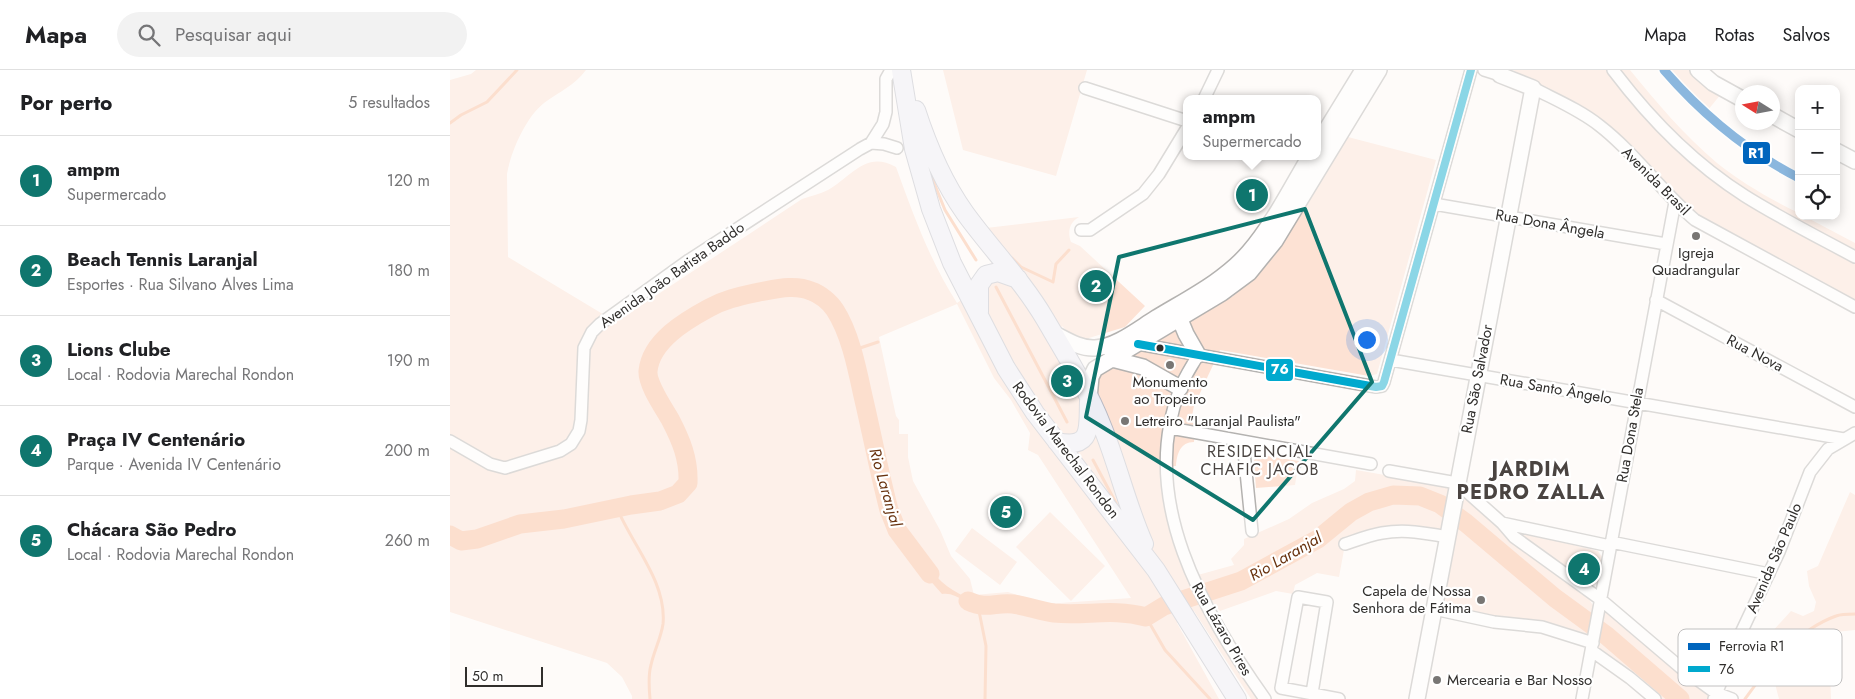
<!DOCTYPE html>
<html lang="pt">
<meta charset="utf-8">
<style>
body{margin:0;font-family:Jost,sans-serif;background:#f2f2f2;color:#202124}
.controls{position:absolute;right:15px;top:15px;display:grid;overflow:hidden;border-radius:10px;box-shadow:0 2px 12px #0003}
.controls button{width:45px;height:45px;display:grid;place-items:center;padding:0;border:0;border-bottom:1px solid #e0e0e0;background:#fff;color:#202124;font:25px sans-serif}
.compass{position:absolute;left:1285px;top:15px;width:45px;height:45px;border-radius:50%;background:#fff;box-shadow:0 2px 12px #0003;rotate:281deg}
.scale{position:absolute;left:15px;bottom:12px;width:78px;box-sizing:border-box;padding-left:5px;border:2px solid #302e2c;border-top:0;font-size:14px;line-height:18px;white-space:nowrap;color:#302e2c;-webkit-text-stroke:4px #fff;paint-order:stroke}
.you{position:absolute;left:916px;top:269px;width:18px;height:18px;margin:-12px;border:4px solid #fff;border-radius:50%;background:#1a73e8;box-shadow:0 0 0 8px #1a73e833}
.badge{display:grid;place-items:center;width:32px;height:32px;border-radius:50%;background:#0f766e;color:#fff;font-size:16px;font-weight:700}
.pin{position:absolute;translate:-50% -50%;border:2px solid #fff;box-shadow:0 1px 5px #0006}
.popup{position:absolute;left:733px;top:25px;width:138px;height:65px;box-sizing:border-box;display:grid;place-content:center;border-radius:10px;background:#fff;filter:drop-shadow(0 1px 4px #0005);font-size:16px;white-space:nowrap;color:#757577}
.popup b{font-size:19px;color:#202124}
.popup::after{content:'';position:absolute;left:50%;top:100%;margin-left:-10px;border:10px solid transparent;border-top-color:#fff}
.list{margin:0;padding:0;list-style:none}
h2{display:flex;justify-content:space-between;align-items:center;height:65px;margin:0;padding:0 20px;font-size:21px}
h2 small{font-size:16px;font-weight:400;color:#757577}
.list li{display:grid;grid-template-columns:32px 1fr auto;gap:15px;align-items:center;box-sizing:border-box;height:90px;padding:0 20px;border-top:1px solid #e0e0e0}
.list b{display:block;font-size:19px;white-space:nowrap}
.list p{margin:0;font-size:16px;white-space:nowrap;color:#757577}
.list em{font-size:16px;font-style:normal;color:#757577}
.icon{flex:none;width:28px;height:28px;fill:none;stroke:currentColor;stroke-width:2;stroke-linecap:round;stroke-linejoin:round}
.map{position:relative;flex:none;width:1405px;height:629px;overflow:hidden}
header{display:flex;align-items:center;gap:30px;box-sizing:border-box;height:70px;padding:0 25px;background:#fff;border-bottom:1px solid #e0e0e0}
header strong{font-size:24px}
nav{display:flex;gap:28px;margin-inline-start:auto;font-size:18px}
.search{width:350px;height:45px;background:#f2f2f2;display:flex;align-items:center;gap:12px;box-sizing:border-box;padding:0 18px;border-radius:28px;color:#757577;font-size:19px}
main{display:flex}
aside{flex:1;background:#fff}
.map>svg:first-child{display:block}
.green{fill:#fde2d4;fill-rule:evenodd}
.water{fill:#fabc9a}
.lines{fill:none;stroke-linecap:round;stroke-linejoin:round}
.stream{stroke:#fabc9a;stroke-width:3}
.river{stroke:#fabc9a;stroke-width:19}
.street-casing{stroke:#b4b2b0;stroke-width:14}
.secondary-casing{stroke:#b4b2b0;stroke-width:18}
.primary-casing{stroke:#b8b9c3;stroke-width:20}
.street{stroke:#fffefe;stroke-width:11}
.secondary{stroke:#fffefe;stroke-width:15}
.primary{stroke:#edeef5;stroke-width:18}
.bus-1-casing{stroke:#fff;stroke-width:11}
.bus-1{stroke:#00a9ce;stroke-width:8}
.rail-1-casing{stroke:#fff;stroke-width:12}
.rail-1{stroke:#0065bd;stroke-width:9}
.marked{fill:none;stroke:#0f766e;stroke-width:4;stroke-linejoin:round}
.poi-dot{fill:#787674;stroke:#fff;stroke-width:2}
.bus-dot{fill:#302e2c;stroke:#fff;stroke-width:2}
.labels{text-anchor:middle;stroke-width:4.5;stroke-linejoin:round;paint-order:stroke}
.street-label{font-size:15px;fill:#302e2c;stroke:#fff}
.poi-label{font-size:15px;fill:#302e2c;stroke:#fff}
.neighbourhood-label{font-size:16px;letter-spacing:1px;fill:#4a4441;stroke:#fff}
.water-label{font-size:16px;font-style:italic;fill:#68320e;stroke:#fff}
.district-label{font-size:20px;font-weight:bold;letter-spacing:1px;fill:#4a4441;stroke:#fff}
.key{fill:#fff;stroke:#c1c0c0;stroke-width:1}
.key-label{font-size:14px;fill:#302e2c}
.line-badge{stroke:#fff;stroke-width:2}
.badge-label{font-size:14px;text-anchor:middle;font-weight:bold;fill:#fff}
</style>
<header>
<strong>Mapa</strong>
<div class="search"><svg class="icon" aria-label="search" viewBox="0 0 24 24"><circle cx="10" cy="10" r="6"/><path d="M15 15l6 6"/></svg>Pesquisar aqui</div>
<nav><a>Mapa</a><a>Rotas</a><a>Salvos</a></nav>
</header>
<main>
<aside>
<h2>Por perto<small>5 resultados</small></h2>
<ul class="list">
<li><span class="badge">1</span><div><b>ampm</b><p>Supermercado</p></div><em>120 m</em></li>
<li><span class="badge">2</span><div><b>Beach Tennis Laranjal</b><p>Esportes · Rua Silvano Alves Lima</p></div><em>180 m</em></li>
<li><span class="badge">3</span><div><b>Lions Clube</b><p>Local · Rodovia Marechal Rondon</p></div><em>190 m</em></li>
<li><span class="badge">4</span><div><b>Praça IV Centenário</b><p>Parque · Avenida IV Centenário</p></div><em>200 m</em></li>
<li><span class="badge">5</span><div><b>Chácara São Pedro</b><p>Local · Rodovia Marechal Rondon</p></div><em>260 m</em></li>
</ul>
</aside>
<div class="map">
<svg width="1405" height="629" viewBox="0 0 1405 629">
<rect width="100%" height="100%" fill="#fefbf9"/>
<path class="green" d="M26,0H136C125,15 109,22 94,33C76,47 61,81 57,104L58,187L166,252L352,129C360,126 370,124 378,120C402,106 416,80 446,97C463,144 480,191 507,233L565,193L536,158L629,147C620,152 617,161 621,172L630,176L695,236L675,257L639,268L638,273L621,265L612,256V272L634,313L780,224L782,227L809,204L826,184L898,67L986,90L927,304L919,306L770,280L744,336L741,351L745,354L744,372C730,372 727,384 726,396L711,397L716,439L737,508L784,495L781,489L794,475V469L839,449L862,433L894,419L905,411L906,400L998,416L1017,429L1048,457L1060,471L1137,526L1144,537L1153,543H1160L1258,624L1259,629H1209L1149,581L1140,563L1137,565L1045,548L1001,536L994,529L993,457L988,460L896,469L889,507L867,503L845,515L843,524L826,521L770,541L760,529L750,536L810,629H801L744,541L727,553L769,629H182V626L172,607L157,593L0,542V10L21,4ZM507,234L544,308L561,330L580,363L578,380L588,385L681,528L596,534L558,522L524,525L520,509L501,486L490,460L463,411L458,387V364H449V350L446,346L429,267Z
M493,0H637L606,106L513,80Z
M1063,0H1180C1207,33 1234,65 1267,93C1292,113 1320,129 1349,143V146H1354L1405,173V231L1248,146L1152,50L1134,38L1073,7Z
M1221,0H1241L1271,24L1258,40Z
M810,385L849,391L845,415L806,418L804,391L806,386Z
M1400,422L1405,425V560L1386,562L1376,570L1390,596L1380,603L1381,629H1329L1324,610L1314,599L1310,589L1320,564L1341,541L1353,546L1364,541L1366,532L1359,516L1357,501L1368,496Z
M600,442L655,496L621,531L566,477Z
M522,458L567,492L550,515L505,481Z
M1069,462L1148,481L1152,487L1147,512L1143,515L1139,514L1068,463Z"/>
<path class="water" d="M465,485C477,489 482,503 492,512C505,524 524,531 541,536L534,540C520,537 506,521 492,524L477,507Z
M579,532L607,539L654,541L635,545L582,544Z"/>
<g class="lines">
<path class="stream" d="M0,53L11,45L37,32L67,0
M478,98L495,140L526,190
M562,188L571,197L603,212L606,194L619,180
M546,217L617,352
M401,281L428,272
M643,390L666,433
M167,438C182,475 217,512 213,554C211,568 204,581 201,595C198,605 199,618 200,629
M528,536L536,576L535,629
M696,547L715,580L760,629
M1295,629C1318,597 1347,560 1386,546C1391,544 1399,544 1405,544"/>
<path class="river" d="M0,465L11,471L27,469L70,454L114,449L181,435L210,431L228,424L238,413C239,389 231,370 220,349C213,337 197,314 198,301C201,271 235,251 259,238C275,229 291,226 309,222C326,219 345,214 361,221C370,224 380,232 385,240C400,263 407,298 413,326C422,364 429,402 439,440L447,460L480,504
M518,531C538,540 544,532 563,534C577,536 590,541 604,543C636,546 663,538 696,547L714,536L791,511L868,469L901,442L919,432L943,425L970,426L990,434L1016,453L1105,528L1157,566L1230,629"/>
<g class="street-casing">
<path id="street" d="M1034,0L1050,5
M1163,0C1200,49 1243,93 1295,126C1330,148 1368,167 1405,187
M635,18L737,51
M1083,18C1106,30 1130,40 1150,56C1185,83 1211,121 1245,150L1405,237
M754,29L768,0
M421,73L434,74L447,78
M984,134L1216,174
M631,160H640L693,124L709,104L737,58
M1206,230L1405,337
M688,274L926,317L932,316L934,312L1021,0
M748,285C742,296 734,307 730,319C687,429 753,541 815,629
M941,290L1394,369
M720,358L921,394
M0,371L40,394L55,398L110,381L121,374L129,361L131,350L134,278L142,262L150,254L239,190L410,79L421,73L433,54L436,42V9L441,0
M793,372L802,461
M939,401L1007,413L1052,453L1064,467L1150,529L1230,597L1266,623L1282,629
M1052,453L1160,476
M1161,472L1319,504
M895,474C907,470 920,465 932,463C955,459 976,463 998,467
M984,539L1044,552L1092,557L1143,573
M1142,581L1180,608L1205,629
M862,623L877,532L848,527L831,618L889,629
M1132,629L1225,132
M1264,629L1290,565L1329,482L1360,402L1378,379L1405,363"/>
</g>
<g class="secondary-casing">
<path id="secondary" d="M1248,0L1263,13L1292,29
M1322,45L1349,60
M867,75L913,0
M1386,81L1405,91
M726,240L736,264L748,285
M603,263C615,269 630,279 645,278C666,277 688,259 706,248C737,229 774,211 799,182C823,154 841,118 860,86
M662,289L693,297L730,318
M639,328L641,307L645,299L772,223L799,203L825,171L929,0
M967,629L1083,18L1050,5L1047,0"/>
</g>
<g class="primary-casing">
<path id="primary" d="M451,0L464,79L481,139L502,193L556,298L585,343L706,500L787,629
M466,40C478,77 493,112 515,143C541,179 572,210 595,249C615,283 638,320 652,356C668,395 677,436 694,474
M529,242V215L536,205L548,202L568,209
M607,372C643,379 638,358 639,331"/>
</g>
<use href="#street" class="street"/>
<use href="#secondary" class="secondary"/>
<use href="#primary" class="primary"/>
<g class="bus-1-casing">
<path id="bus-1" d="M688,274L926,317L932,316L934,312L1021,0"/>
</g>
<use href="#bus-1" class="bus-1"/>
<g class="rail-1-casing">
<path id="rail-1" d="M1214,0C1253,45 1296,81 1349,108"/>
</g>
<use href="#rail-1" class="rail-1"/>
</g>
<path d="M0 0H1405V629H0ZM855,139L922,312L803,450L636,347L669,187Z" fill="#fefbf9" fill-opacity=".55" fill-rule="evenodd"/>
<path class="marked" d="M855,139L922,312L803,450L636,347L669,187Z"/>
<g class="poi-dot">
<circle cx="1246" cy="166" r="5"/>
<circle cx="720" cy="295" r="5"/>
<circle cx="675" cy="351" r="5"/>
<circle cx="1031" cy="530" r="5"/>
<circle cx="987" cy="610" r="5"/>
</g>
<circle class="bus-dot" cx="710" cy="278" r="4.5"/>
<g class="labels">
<g class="street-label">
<text transform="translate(1206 111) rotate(45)" y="5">Avenida Brasil</text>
<text transform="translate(1100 154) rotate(10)" y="5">Rua Dona Ângela</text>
<text transform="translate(222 205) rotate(-35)" y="5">Avenida João Batista Baddo</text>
<text transform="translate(1305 283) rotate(28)" y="5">Rua Nova</text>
<text transform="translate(1027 309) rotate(-79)" y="5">Rua São Salvador</text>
<text transform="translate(1106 319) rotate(10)" y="5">Rua Santo Ângelo</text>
<text transform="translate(1180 365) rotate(-80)" y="5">Rua Dona Stela</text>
<text transform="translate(616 380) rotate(53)" y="5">Rodovia Marechal Rondon</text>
<text transform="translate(1324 488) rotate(-67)" y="5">Avenida São Paulo</text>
<text transform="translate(772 559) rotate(60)" y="5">Rua Lázaro Pires</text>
</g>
<g class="poi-label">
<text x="1246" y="188">Igreja<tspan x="1246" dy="17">Quadrangular</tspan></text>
<text x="720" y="317">Monumento<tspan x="720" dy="17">ao Tropeiro</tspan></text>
<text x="685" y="356" text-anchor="start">Letreiro "Laranjal Paulista"</text>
<text x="1021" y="526" text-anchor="end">Capela de Nossa<tspan x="1021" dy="17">Senhora de Fátima</tspan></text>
<text x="997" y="615" text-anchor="start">Mercearia e Bar Nosso</text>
</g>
<g class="neighbourhood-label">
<text x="810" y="387">RESIDENCIAL<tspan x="810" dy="18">CHAFIC JACOB</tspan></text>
</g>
<g class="water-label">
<text transform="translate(436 417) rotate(74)" y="6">Rio Laranjal</text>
<text transform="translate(835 486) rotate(-30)" y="6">Rio Laranjal</text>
</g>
<g class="district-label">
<text x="1081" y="406">JARDIM<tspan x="1081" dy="23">PEDRO ZALLA</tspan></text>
</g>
</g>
<rect x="1228" y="559" width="164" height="57" rx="8" class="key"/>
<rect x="1238" y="573" width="22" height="7" fill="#0065bd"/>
<rect x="1238" y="596" width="22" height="6" fill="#00a9ce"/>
<g class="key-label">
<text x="1269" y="581">Ferrovia R1</text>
<text x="1269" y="604">76</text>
</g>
<g class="line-badge">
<rect x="1292" y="71" width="29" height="24" rx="5" fill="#0065bd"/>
<rect x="815" y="288" width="29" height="24" rx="5" fill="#00a9ce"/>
</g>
<g class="badge-label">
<text x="1306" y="88">R1</text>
<text x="830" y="304">76</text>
</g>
</svg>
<div class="controls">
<button>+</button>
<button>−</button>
<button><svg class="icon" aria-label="locate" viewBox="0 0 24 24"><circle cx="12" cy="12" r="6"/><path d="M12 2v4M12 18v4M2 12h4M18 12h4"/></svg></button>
</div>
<svg class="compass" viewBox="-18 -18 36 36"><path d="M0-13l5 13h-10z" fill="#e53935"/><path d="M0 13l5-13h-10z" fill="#757577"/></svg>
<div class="scale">50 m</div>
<div class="you"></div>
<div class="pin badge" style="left:802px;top:125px">1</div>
<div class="popup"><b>ampm</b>Supermercado</div>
<div class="pin badge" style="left:646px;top:216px">2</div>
<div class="pin badge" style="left:617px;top:311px">3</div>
<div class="pin badge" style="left:1134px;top:499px">4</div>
<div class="pin badge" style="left:556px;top:442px">5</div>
</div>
</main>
